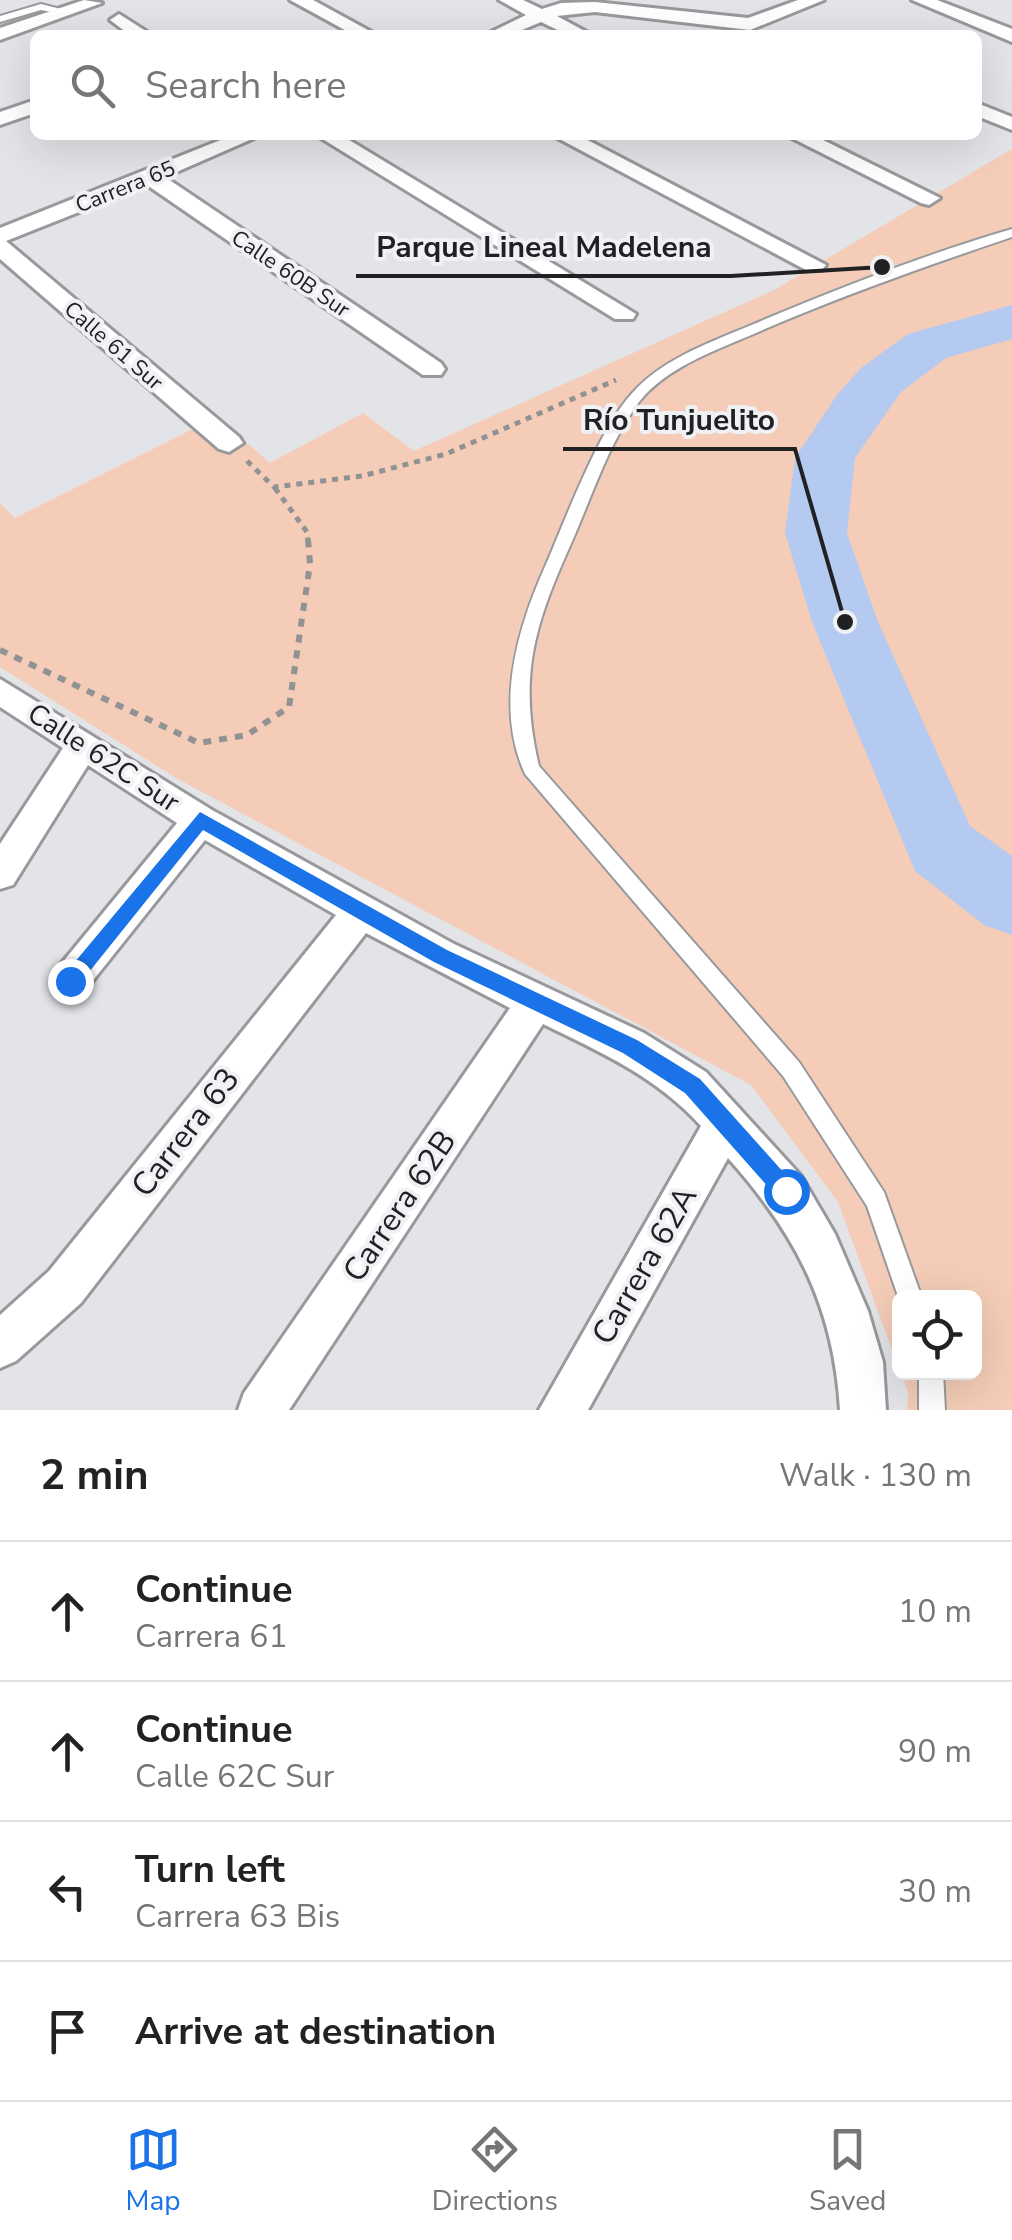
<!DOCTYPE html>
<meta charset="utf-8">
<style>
body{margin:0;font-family:"Nunito Sans",sans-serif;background:#f6f6f6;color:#222}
.controls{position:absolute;right:30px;bottom:30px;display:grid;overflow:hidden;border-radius:15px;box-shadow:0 10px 40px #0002}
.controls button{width:90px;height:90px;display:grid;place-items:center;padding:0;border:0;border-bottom:2px solid #e0e0e0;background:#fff;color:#222;font:50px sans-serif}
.stop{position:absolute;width:30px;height:30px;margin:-22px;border:8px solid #1a73e8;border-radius:50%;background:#fff}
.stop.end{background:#1a73e8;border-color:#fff;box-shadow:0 2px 10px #0008}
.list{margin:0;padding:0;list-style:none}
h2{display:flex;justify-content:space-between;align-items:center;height:130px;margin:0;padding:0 40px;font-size:42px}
h2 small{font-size:32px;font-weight:400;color:#767676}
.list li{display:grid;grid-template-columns:65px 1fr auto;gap:30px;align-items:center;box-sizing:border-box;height:140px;padding:0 40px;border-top:2px solid #e0e0e0}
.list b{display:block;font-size:38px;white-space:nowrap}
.list p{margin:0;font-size:32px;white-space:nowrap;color:#767676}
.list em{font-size:32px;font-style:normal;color:#767676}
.icon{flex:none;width:55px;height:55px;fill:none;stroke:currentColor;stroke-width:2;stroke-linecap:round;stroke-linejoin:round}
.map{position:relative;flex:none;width:1012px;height:1410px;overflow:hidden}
.search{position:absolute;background:#fff;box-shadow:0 10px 40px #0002;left:30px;right:30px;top:30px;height:110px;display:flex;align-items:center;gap:25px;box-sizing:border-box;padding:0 35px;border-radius:15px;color:#767676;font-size:38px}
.sheet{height:690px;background:#fff}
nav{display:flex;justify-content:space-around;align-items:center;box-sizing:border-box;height:140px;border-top:2px solid #e0e0e0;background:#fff;font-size:28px;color:#767676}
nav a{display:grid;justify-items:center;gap:5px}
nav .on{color:#1a73e8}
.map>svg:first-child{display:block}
.green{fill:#f4ccb7}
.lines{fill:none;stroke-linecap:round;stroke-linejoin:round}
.river{fill:#b4caf0;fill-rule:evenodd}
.lane-casing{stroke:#98999c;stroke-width:4}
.street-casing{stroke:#98999c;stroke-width:6}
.path-far1{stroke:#919294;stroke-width:5;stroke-dasharray:6 6;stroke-linecap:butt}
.path{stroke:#919294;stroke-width:6;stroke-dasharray:8 8;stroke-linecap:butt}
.lane{fill:#fff;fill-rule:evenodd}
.street{fill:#fff;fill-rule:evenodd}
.route{fill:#1a73e8}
.labels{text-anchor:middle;stroke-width:8;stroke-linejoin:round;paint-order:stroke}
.far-street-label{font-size:22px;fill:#202122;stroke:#f0f1f4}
.street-label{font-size:28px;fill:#202122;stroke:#f0f1f4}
.near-street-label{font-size:32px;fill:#202122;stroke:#f0f1f4}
.leader{fill:none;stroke:#202122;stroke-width:4}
.callout-dot{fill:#202122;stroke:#f0f1f4;stroke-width:4}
.callout-label{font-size:30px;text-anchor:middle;font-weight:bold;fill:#202122;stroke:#f0f1f4;stroke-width:8;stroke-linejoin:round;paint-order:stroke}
</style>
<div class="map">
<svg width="1012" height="1410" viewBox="0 0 1012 1410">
<rect width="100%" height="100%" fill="#e2e4e7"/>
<path class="green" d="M1012,149V1410H907L908,1392L901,1373L974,1372V1298H900L899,1369L838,1202L751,1085L176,778L0,667V503L15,518L217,417L270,463L363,413L414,451L774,290Z"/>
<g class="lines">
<path class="river" d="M1012,305V339L946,358L901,392L855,458L847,533L878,622L970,826L1012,856V935L984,925L915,871L812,622L785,533L795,458L837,395L861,368L908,334Z"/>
<g class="lane-casing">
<path id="lane" d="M41,4L72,12L67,15L41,10L0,22V16Z
M1012,229V237C923,267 835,298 749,336C711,352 665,369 639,402C608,444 591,499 570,546C534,626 518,678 539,766L799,1062L884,1192L922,1298H900V1302L867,1206L783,1076L525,774C495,708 516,632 544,569C566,519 600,424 637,388C666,358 711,342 749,326C834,290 923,255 1012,229Z
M919,1372H943L945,1410H919Z"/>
</g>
<g class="street-casing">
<path id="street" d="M84,0L102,3L0,40V28Z
M290,0H313L377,35H354Z
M499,0H523L542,9L561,3L595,2L748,18L798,0H824L750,30L595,12L557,16L592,35H568L541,22L510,35H485L526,15Z
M912,0H937L1012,29V42Z
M119,14L152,35H130L110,20Z
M35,100V113L0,125V112Z
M977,103L1012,117V130L977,116Z
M233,135H261L165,177L441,363L445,369L441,375H423L147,185L6,241L239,437L243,443L229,452L219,449L0,259V228Z
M316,135H341L636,314L633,319H615Z
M552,135H578L826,265L822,270H806Z
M786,135H813L940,198L929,205L921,203Z
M0,679L212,810L454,944L644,1033L706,1072L801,1176L835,1234L868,1311L883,1362L886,1410H840C834,1307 796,1234 728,1158L588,1410H539L701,1126C658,1078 601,1052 543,1024L289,1410H238L244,1393L510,1008L366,933L81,1303L16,1361L0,1368V1315L49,1271L336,915L205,840L83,993L70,998L57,993L51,981L57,969L177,823L88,765L13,885L0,889V844L63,748L0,707Z"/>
</g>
<path class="path-far1" d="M247,461L274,487L362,476L446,454L616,380
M275,488L307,532L308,541"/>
<path class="path" d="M0,650L199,743L247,735L289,707L310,564L308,539"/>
<use href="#lane" class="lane"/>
<use href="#street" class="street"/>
</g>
<path class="route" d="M200,812L447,950L637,1040L700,1079L793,1183V1198H778L685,1093L623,1053L434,962L203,830L77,987H64V975Z"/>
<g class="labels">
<g class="far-street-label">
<text transform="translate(125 186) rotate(-22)" y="8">Carrera 65</text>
<text transform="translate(291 273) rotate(34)" y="8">Calle 60B Sur</text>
<text transform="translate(114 345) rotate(41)" y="8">Calle 61 Sur</text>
</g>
<g class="street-label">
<text transform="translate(104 757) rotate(33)" y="10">Calle 62C Sur</text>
</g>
<g class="near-street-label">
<text transform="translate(185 1132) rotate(-52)" y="11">Carrera 63</text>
<text transform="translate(399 1206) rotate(-56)" y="11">Carrera 62B</text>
<text transform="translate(644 1265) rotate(-60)" y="11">Carrera 62A</text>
</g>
</g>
<path class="leader" d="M882 267L731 276H356M845 622L795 449H563"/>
<g class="callout-dot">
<circle cx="882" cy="267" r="10"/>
<circle cx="845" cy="622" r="10"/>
</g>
<g class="callout-label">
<text x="544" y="257">Parque Lineal Madelena</text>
<text x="679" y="430">Río Tunjuelito</text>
</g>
</svg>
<div class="controls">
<button><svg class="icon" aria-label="locate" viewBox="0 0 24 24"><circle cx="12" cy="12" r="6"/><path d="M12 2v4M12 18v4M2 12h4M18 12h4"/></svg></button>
</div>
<div class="stop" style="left:786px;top:1191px"></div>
<div class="stop end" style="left:70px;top:981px"></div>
<div class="search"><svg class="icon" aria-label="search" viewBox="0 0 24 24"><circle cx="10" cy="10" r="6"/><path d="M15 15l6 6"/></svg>Search here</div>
</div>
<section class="sheet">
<h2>2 min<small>Walk · 130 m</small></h2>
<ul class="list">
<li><svg class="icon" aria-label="ahead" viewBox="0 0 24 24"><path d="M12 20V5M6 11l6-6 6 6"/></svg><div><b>Continue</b><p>Carrera 61</p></div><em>10 m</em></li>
<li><svg class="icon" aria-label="ahead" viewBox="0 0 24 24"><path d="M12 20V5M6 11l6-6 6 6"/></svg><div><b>Continue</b><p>Calle 62C Sur</p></div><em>90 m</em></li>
<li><svg class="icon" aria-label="left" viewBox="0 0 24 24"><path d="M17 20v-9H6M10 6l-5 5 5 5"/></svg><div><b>Turn left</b><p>Carrera 63 Bis</p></div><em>30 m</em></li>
<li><svg class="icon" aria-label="arrive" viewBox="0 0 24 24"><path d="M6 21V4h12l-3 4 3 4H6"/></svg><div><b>Arrive at destination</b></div></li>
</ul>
</section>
<nav>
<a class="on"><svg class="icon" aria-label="map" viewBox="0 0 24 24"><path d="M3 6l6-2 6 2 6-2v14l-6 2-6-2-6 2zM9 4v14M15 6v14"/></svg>Map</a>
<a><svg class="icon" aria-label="directions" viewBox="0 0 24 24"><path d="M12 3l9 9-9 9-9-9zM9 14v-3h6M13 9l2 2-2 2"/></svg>Directions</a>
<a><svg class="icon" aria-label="saved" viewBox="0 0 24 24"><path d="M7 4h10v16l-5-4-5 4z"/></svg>Saved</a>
</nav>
